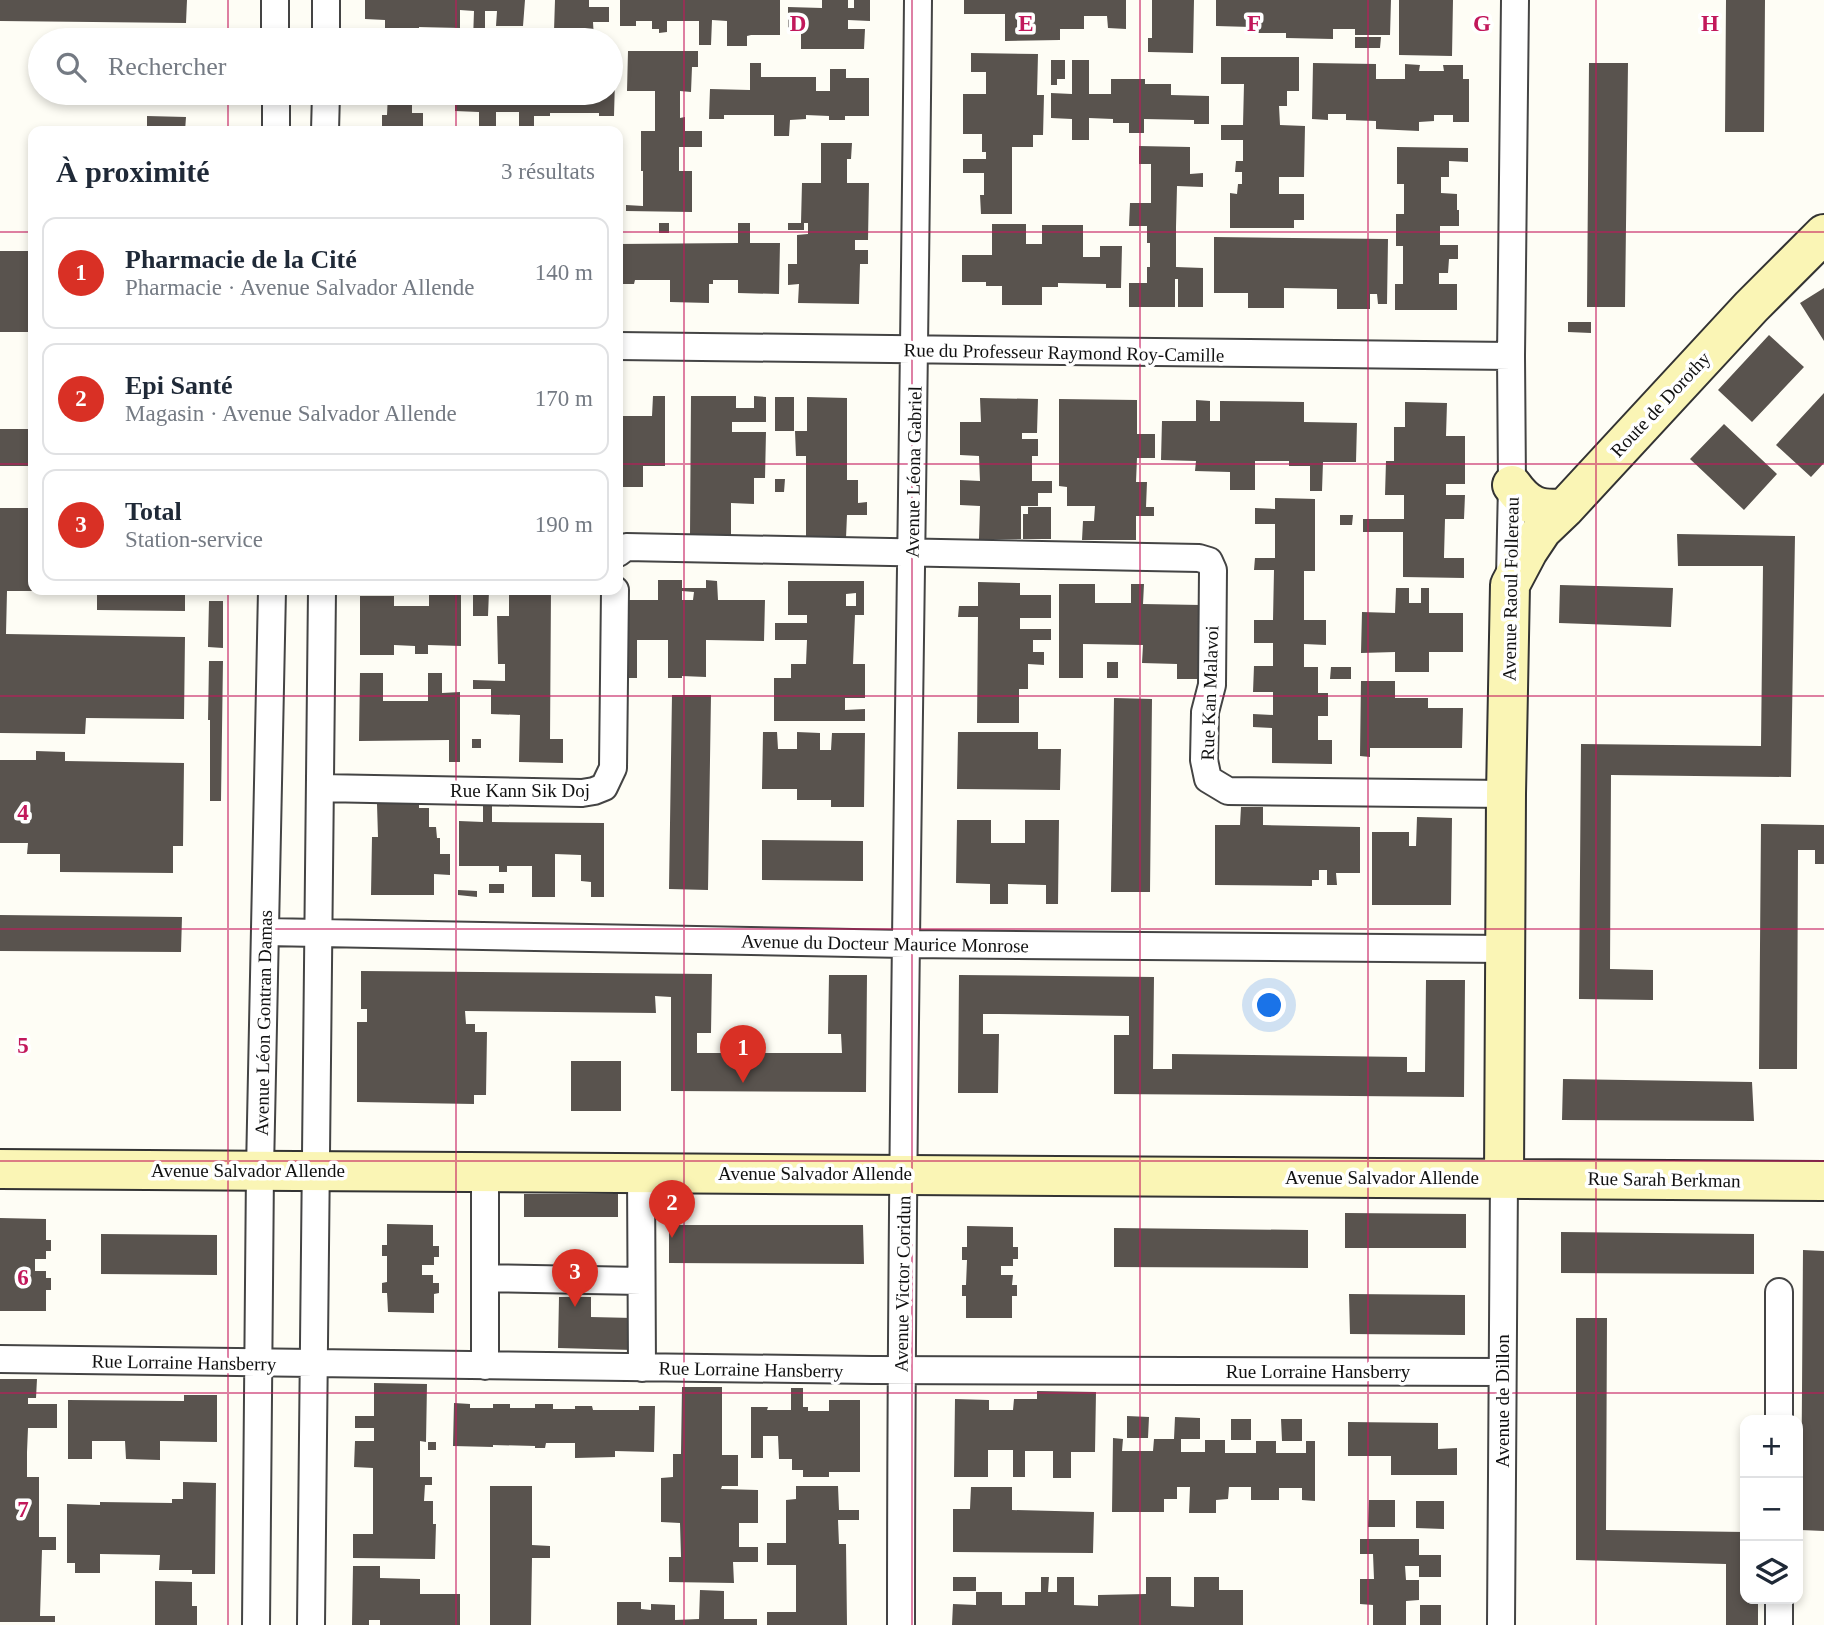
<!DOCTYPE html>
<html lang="fr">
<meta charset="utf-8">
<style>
body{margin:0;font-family:"Times New Roman",serif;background:#f2f2f3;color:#1f2937}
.controls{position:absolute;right:21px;bottom:21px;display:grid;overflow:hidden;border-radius:14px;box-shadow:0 4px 10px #0003}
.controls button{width:63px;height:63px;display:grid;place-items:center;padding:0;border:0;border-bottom:2px solid #e0e1e3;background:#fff;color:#1f2937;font:35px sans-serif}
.you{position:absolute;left:1270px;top:1006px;width:24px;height:24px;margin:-18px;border:5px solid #fff;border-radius:50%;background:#1a73e8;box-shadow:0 0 0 10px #1a73e833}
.badge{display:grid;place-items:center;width:46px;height:46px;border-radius:50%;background:#d93025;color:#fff;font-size:23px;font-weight:700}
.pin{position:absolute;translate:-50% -58px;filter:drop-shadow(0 2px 4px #0008)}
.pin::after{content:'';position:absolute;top:37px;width:24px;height:21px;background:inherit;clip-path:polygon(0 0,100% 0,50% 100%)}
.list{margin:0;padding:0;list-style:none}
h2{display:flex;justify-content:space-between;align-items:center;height:91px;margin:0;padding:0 28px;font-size:30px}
h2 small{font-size:23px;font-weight:400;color:#747a83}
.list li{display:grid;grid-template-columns:46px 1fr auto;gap:21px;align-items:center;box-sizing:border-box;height:112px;margin:0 14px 14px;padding:0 14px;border:2px solid #e0e1e3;border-radius:14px}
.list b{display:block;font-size:26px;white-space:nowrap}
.list p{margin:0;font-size:23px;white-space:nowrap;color:#747a83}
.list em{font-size:23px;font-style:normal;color:#747a83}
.icon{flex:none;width:38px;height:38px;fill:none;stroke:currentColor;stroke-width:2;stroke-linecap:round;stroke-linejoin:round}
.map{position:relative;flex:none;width:1824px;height:1625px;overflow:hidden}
.search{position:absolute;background:#fff;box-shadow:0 4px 10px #0003;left:28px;top:28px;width:595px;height:77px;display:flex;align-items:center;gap:18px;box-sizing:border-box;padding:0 24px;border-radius:38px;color:#747a83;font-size:26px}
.panel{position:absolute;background:#fff;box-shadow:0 4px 10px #0003;left:28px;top:126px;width:595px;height:469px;border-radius:14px}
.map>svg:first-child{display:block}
.building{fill:#59534e;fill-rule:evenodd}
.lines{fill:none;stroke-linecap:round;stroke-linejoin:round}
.street-casing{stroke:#444;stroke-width:30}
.secondary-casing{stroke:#333;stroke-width:42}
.street{stroke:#fff;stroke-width:26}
.secondary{stroke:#faf5b5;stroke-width:38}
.grid{fill:none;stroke:#c2185b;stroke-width:2;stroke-opacity:0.55}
.labels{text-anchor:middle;stroke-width:7;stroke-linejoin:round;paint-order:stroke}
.street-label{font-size:19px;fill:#111;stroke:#fff}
.grid-label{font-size:23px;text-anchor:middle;font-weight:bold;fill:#c2185b;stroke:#fff;stroke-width:7;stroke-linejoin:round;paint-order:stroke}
</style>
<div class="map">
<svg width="1824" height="1625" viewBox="0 0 1824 1625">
<rect width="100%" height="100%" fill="#fefdf5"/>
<path class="building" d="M0,0H187L186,23L0,21Z
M365,0H525L523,26H496L497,11H485V40H473L474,11L460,10V28L419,27V40H385V20L365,19Z
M555,0H589V7H609V22H593L594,40H532V31H554Z
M620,0H780V35H751L747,36V46H727V21L712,20L711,45H699V21H667V32L659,33V29H652V21H636V26H620Z
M822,0H848V8H854V0H870V21L848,20V29H865L864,49H801V32H803L804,27H795V32H788V7L822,8Z
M964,0H1126V29L1108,28L1107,16H1084V29H1060V40L1005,41V14H964Z
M1152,0H1194L1193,53L1148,52V38H1152Z
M1216,0H1391L1390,35H1355V29H1333V39L1286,38V33H1250L1251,27L1216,26Z
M1399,0H1453L1452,56L1399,55Z
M1726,0H1765L1764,132H1725Z
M1355,37H1381L1380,48H1355Z
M628,51H698V67H692L691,92L680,91V118L685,117V131H702V147H679V171H692V212L626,211V205L643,206V171H641V131H655V91H627Z
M971,53L1038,54L1037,95H1044L1043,135H1033V147H1012V214H981L980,195H984V173H963V159H986V152H982V134H963V94H986V72H971Z
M1221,57H1299V91H1287V106H1279L1280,125L1305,126L1304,177H1279V194H1304V220H1294V228H1230V193L1237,194L1238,184H1242V172H1235L1236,161H1243V140H1221V125H1243L1244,84H1221Z
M1051,60H1065V79H1057V85H1051Z
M1072,60H1089V94H1111V79H1145V84H1171V95L1209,96V124H1194V120L1144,119V133H1129V123H1113V119L1089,118V140H1072V119L1051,118V93L1072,94Z
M750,63H761V77H816V91H830V69H846V78H869V116H845V120H829V116L806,115V119L790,120L789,136H774V115H724V119H709L710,89L750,90Z
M1313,63L1376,64V79H1405V64L1420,65L1419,71H1444L1443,65H1463V79H1469V122H1453V115H1434V121L1419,122V131L1376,129V121L1346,120V114H1328V120L1312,119Z
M1589,63H1628L1625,307H1587Z
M611,79H615L614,116H599V113H550V116H534V131H519V112H496V131H479V112L455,111V93H611Z
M388,93H444V100H412V113H423V131H382V115H387Z
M147,116L186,117L185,131H147Z
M821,143H852L851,159H847V183H869L868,240H855V250H868V264H860L859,304L798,303L799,284L788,285V264H797V235L808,234V223H804V230H788V223H801L802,183H821Z
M1139,146L1190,147V174L1203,173V187L1177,186L1176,227V267L1203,268V307H1178V279H1175V307H1129V283H1147V267H1150V243H1147V226H1129L1130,203H1151V164H1139Z
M1397,147L1468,148V162L1449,161V177H1441V193L1457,194V210H1459V226H1440V245H1458V259H1449L1448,273H1439V284H1457V310H1395V284H1403V246H1396V214H1404V184H1397Z
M659,223H669V233H659Z
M738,223H750V243H780L779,294L738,293V280H713V284H709V303L670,302V280H635L634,284H618V244L738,243Z
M992,224H1026V244H1042V225H1083V257H1100V246H1122L1121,288H1106V284L1058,283V287H1042V305H1002V286H986V282H962V255H992Z
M1214,237L1388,239L1387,304H1378L1377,294H1370V309H1337V289L1284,288V308H1248V293H1214Z
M0,251H33V332H0Z
M1824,288V341L1800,303Z
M1568,322H1591V333L1568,332Z
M1769,335L1804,367L1752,422L1718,390Z
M1824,393V463L1811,477L1776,445Z
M653,396H665V466H643V487H618V416H652Z
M691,396H736V408H754V396L766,397V422H732V432H766L765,478H754V504L731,503V536H690Z
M775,397H794V431H775Z
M807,397L847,398V480H858V503L867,502V515H847L846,538H806V456H796L795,431H807Z
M980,398L1038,399L1037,433H1022V439H1038V456H1032V481H1052V493H1038V506H1021V539H979L980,506L960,505V480L980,481L979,456L960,455V422H981Z
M1059,399L1137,400V434H1155V458H1137L1136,482H1147L1146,507H1154V516H1136V540H1082L1083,521H1094L1095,506H1067V487L1059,486Z
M1196,400L1210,401V421H1220V401L1304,402V422L1357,423L1356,462H1323L1322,491H1310V466H1289V461H1255V490H1230V472L1195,471L1196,461L1161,460L1162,421H1196Z
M1405,402L1447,403L1446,436H1465V484H1446V495H1465L1464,519H1445L1444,556V558H1464V578L1403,577V532H1363V519H1404V495H1385L1386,461H1394V427H1405Z
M1724,424L1777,474L1744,510L1690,459Z
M0,429H33V466H0Z
M775,479H785L784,492H775Z
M1275,498L1315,499V571H1304V620H1326V645L1304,644V667H1318V693H1328V716H1318V740H1332V764L1272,763V728L1253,727V714L1273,715V692H1253L1254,666H1273V643H1254V620H1273L1274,570H1254L1255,558H1275V524H1255V508L1275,509Z
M1028,507H1051V539H1023V514H1028Z
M0,508H33V591H7L6,634L185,637L184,719L86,718L85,734L0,733Z
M1340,515H1353L1352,525H1340Z
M1677,534L1795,536L1791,777L1611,775L1610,969L1653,970V1000L1579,999L1581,744L1761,746L1763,566H1678Z
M658,580H682V588H706V580L717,581L718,600H765L764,641L706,640V677L682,676V678H668V640H637V678H623L624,600H658ZM682,591L694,592L693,600H682Z
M788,581H864V615H855L853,664H865V698H845V710L865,709V721H774V678H791V664H806L807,640H775V623H807V615H788ZM856,593V606H846V594Z
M978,582L1020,583V595H1051V618H1020V629H1051V640H1033V652H1044V665L1028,664V689H1019V723H977L978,617H958L959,606H978Z
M1059,584H1095V603H1131V584H1144L1143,604L1201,605V679H1177V664L1142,663L1143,645L1083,644V678H1059Z
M1560,585L1673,588L1671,627L1559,623Z
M1396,588H1409V603H1421V588H1429V613H1463V652H1429V672H1395V652L1361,653L1362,612L1395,613Z
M97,590H185V611L97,610Z
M429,590H461V646L428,645V654H415V646L394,645V655H360V596H394V606H429Z
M521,590H551L550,739H563V763L519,762L520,715L491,714V689H473V680L505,681V664H498L497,616H509V591H521Z
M473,591H489L488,616H473Z
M209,601H223V648L208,647Z
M209,661H223L221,801H210V720H208Z
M1107,662H1118V678H1107Z
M1331,667H1351V679H1330Z
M360,673H383V701H428V673H442V693L460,692V762H449V740L359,741Z
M1361,681H1395V698H1428V708H1463L1462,748H1370V757L1360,756Z
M672,695H711L708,890L669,889Z
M1114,698L1152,699L1150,892H1111Z
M763,732H777L778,749H797V732L820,733V750H831L832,733H865L864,807H831V800H797V789H762Z
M958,732H1038V749H1061L1060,790L957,789Z
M472,739H481V748H472Z
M36,751L65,752V761L184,763L183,846H173V873L60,872V854H27L28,843H0V760H36Z
M377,804H419V808H429V827H436L437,838H440V854H450V875L434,874V895H371L372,837H378Z
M483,805H492V822L604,823V897H591V882L581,881V855L555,854V897H532V866H507V872H499V866H459V821L483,822Z
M1241,807H1263V825L1360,827V873H1336L1337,885H1327V870H1319V880H1312V886L1215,885V825H1240Z
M1417,817L1452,818L1451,905H1372V832H1409V846H1416Z
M957,820H991V843H1025V820H1059L1058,904H1046V885L1008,884V904H990V884L956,883Z
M1761,824L1824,825V864H1815V850H1798L1797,1069H1759Z
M762,840L863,841V881L762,880Z
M489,884H504V893H489Z
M458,890L477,891V897L458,895Z
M0,915L182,917L181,952L0,951Z
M361,971L712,974L711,1033H697V1053H842L841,1034H828L829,975H867L866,1092L671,1091V997L655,996L656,1013L465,1011L466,1024H475V1032H487L486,1095H474V1104L357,1102V1022H367V1009H361Z
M959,975L1154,977L1153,1069H1172V1054L1407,1057V1072H1425L1426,980H1465L1464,1097L1114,1094V1035H1129V1016L998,1014H983V1034H999L998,1093H958Z
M571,1061H621V1111H571Z
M1563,1079L1752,1082L1754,1121L1562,1120Z
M524,1194H618V1217H524Z
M1345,1213L1466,1214V1248H1345Z
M0,1218L46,1219V1240H51V1251H46V1259H35V1271H46V1278H51V1290H46V1311H0Z
M387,1224L433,1225V1246H439V1257H434V1265H422V1275H433V1283H439V1293L434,1294V1313L388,1312L387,1293H382V1283L387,1282V1256H382V1245H387Z
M669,1225H863L864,1264L669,1263Z
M967,1226L1013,1227V1247H1018V1259H1013V1266H1001V1275H1013L1012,1285H1017V1296H1012V1318H966V1296H962V1285H966L967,1260H962V1247H967Z
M1114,1228L1308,1230V1268L1114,1267Z
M1561,1232L1754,1234V1274L1561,1273Z
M101,1234L217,1235V1275L101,1274Z
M1803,1250L1824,1251V1531L1801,1530Z
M1349,1294L1465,1295V1335L1350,1334Z
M559,1297H591V1317L633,1318V1350L558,1348Z
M1576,1318H1607L1606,1530L1745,1532V1599H1758V1625H1726V1564L1576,1560Z
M0,1379H37L36,1398H28V1404H57V1428H28L27,1452V1477H39V1537H56V1550H42L40,1616H55V1622H0Z
M374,1383L427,1384L426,1442L420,1441V1477H432V1485H425L424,1501H433V1524H436L435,1559L353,1558V1534H373V1468L354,1467L355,1441H374V1428H355V1416H374Z
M682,1387H722V1455H738V1486H722L721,1489L758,1490V1523H739V1547H758V1562H733L734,1583L669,1582V1557H681L680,1523L661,1522V1478L673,1477V1454H681Z
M791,1388H803V1407H808V1411H829V1400H860V1472H829V1477H803V1470H792V1459H779L778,1436H763V1458H751V1407H768L767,1410H791Z
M1037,1391L1096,1392L1095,1452H1071V1478H1053V1451H1025V1477H1013V1450H988V1477H954L955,1399L989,1400V1410H1013L1014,1399H1037Z
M184,1395H217V1442L160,1441V1460L126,1459L125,1441H92V1459H68V1400L184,1401Z
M454,1403L470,1404V1408H493V1404H510V1408H535V1404H553V1409H575V1406H592L593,1410H639V1406H655L654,1452L615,1451V1457L575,1458V1443H546L545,1448H535V1446L493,1445V1447L453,1446Z
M1127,1416L1149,1417L1148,1438H1127Z
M1175,1417L1200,1418V1439H1181V1452H1205V1440H1225V1453H1256V1441H1276V1453H1306V1441H1315V1501L1302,1500V1488H1279V1500H1251V1487H1229L1228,1499L1216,1500V1513H1189L1190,1487H1177V1499H1164V1512H1112L1113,1438L1123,1439L1122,1451H1153L1154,1439H1174Z
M1231,1419H1251V1440H1231Z
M1281,1419H1302V1441H1282Z
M1348,1422L1438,1423V1449L1457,1448V1475H1391V1456H1348Z
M428,1442H436V1450H428Z
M183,1482L216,1483L215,1574H192V1570H159L160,1555L100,1554V1573H75V1563H67V1504L100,1505V1502L172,1503V1499H183Z
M490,1486H532V1545L550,1546V1558H532L531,1625H490Z
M796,1486H838L839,1510H859V1520H838L839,1544H846L847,1625H767V1612H796V1565H767V1543H786V1500L796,1499Z
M971,1487H1012V1510L1094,1512L1093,1553L953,1552V1509H970Z
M1369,1500H1395V1527H1368Z
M1416,1501H1444V1529L1416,1528Z
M1360,1539H1419V1555H1441V1577H1419V1566H1405L1406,1580H1419V1600L1406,1601V1625H1373V1605L1360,1604V1579H1374L1373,1554H1360Z
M353,1566H380V1578L420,1579V1594H460V1625H380V1620H369V1625H352Z
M953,1577H976V1591H953Z
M1041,1577H1049L1048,1592H1057V1577H1074V1605L1098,1606V1595L1146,1594V1577H1171V1606L1194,1607V1577H1219V1590H1243V1625H952L953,1604L976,1605V1592H1002V1605H1025V1592H1041Z
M155,1581L192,1582V1606H197V1625H155Z
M700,1590L724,1591V1619H757V1625H617V1602H641V1609L651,1610V1604L675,1605V1620L699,1619Z
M1420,1605H1441V1625H1420Z"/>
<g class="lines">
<g class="street-casing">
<path id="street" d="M275,0V40
M326,40V0
M276,93V131
M325,131L326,93
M618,346L1511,356
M618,553L626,547L1199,558L1209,561L1213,570L1212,685L1205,712L1204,760L1208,779L1228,791L1506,794
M1510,577L1512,485L1511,356L1515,0
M320,788L582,793L594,791L604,787L613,768L615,590
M265,932L905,944L1505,949
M485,1171V1366
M641,1172L642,1368
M485,1278L641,1281
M1779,1292V1420
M0,1359L872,1370L1502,1372
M1779,1599V1625
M256,1625L260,1170L272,590
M311,1625L322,590
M901,1625C901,1083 913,542 918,0
M1501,1625L1504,1178"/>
</g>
<g class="secondary-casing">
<path id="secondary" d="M1512,485C1527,506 1539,511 1565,508
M0,1169L1824,1181
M1504,1178L1506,794L1510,585L1528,551L1542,530L1565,508L1751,307L1824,234"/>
</g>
<use href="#street" class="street"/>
<use href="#secondary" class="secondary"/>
</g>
<path class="grid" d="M228,0V40M456,0V40M684,0V1625M912,0V1625M1140,0V1625M1368,0V1625M1596,0V1625M228,93V131M456,93V131M0,232H33M618,232H1824M0,464H33M618,464H1824M228,590V1625M456,590V1625M0,696H1824M0,929H1824M0,1161H1824M0,1393H1824"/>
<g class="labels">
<g class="street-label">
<text transform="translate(1064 352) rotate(1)" y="7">Rue du Professeur Raymond Roy-Camille</text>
<text transform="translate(1660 404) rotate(-47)" y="7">Route de Dorothy</text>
<text transform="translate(913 472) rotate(-89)" y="7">Avenue Léona Gabriel</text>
<text transform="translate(1510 589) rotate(-89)" y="7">Avenue Raoul Follereau</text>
<text transform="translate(1209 693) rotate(-88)" y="7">Rue Kan Malavoi</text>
<text x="520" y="797">Rue Kann Sik Doj</text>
<text transform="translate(885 943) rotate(1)" y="7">Avenue du Docteur Maurice Monrose</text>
<text transform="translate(263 1023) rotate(-89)" y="7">Avenue Léon Gontran Damas</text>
<text x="248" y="1177">Avenue Salvador Allende</text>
<text x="815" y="1180">Avenue Salvador Allende</text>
<text x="1382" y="1184">Avenue Salvador Allende</text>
<text transform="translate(1664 1179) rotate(1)" y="7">Rue Sarah Berkman</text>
<text transform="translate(902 1284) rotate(-89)" y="7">Avenue Victor Coridun</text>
<text transform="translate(184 1362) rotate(1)" y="7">Rue Lorraine Hansberry</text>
<text transform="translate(751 1369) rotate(1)" y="7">Rue Lorraine Hansberry</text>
<text x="1318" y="1378">Rue Lorraine Hansberry</text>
<text transform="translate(1502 1401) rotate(-90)" y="7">Avenue de Dillon</text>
</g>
</g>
<g class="grid-label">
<text x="798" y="31">D</text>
<text x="1026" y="31">E</text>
<text x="1254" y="31">F</text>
<text x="1482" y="31">G</text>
<text x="1710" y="31">H</text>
<text x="23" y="820">4</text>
<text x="23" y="1053">5</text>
<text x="23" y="1285">6</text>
<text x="23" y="1517">7</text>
</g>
</svg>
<div class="controls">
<button>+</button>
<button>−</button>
<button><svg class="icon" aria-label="layers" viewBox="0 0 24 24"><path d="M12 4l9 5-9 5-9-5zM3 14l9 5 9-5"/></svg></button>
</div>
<div class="you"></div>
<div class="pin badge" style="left:743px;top:1083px">1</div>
<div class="pin badge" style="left:672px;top:1238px">2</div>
<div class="pin badge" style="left:575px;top:1307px">3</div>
<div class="search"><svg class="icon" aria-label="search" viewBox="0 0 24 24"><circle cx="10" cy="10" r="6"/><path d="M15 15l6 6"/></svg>Rechercher</div>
<section class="panel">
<h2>À proximité<small>3 résultats</small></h2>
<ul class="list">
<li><span class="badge">1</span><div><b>Pharmacie de la Cité</b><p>Pharmacie · Avenue Salvador Allende</p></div><em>140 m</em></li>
<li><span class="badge">2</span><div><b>Epi Santé</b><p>Magasin · Avenue Salvador Allende</p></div><em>170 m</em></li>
<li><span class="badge">3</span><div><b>Total</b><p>Station-service</p></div><em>190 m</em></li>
</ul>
</section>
</div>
